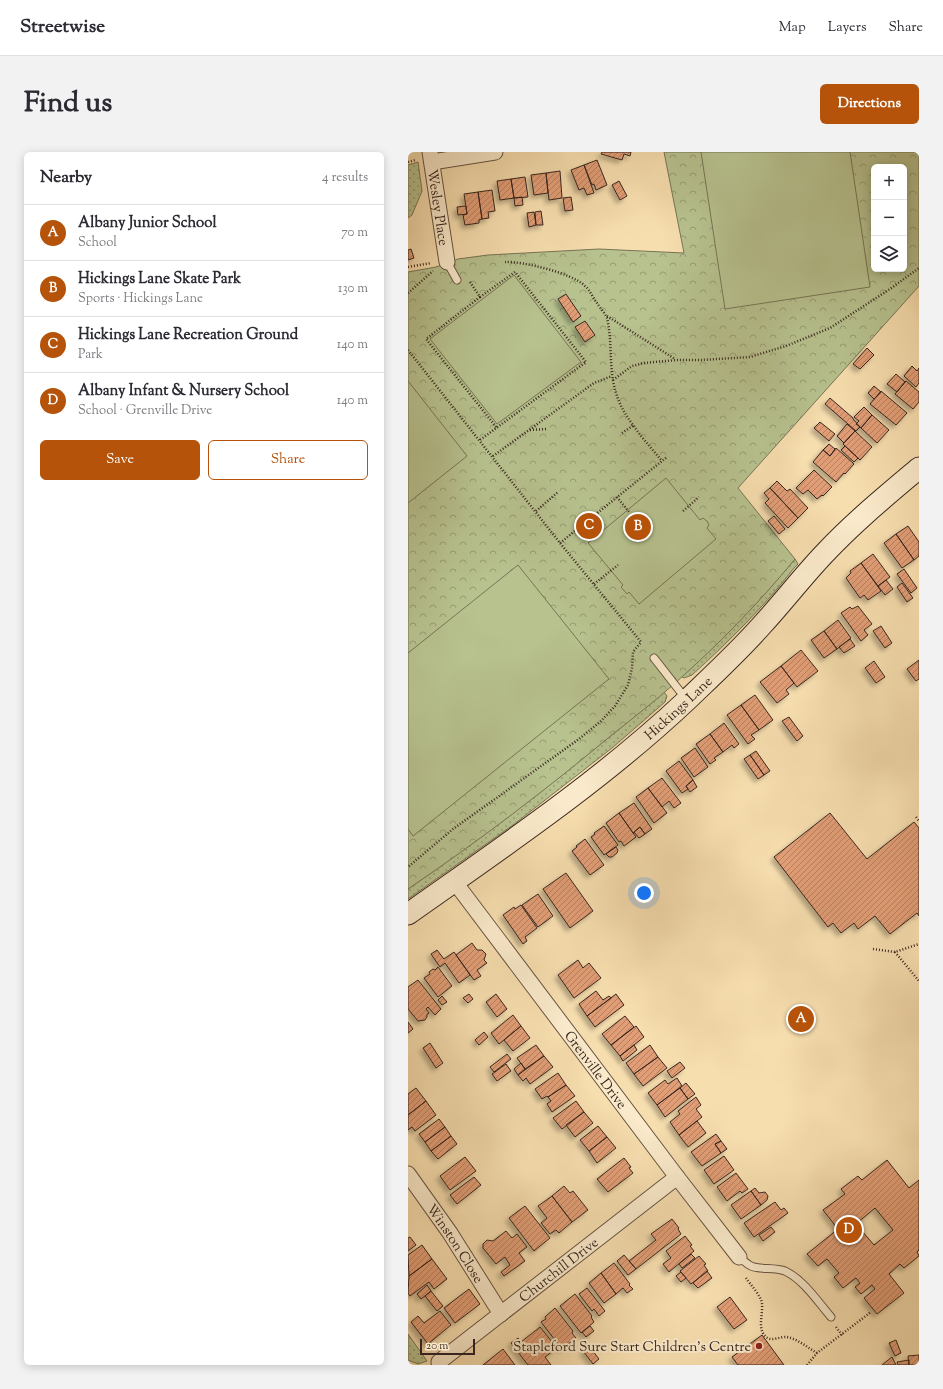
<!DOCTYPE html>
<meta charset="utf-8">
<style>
body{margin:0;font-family:"Sorts Mill Goudy",serif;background:#f2f2f3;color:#2b2b33}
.controls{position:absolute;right:12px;top:12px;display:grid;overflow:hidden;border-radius:6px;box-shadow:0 2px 10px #0003}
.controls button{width:36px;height:36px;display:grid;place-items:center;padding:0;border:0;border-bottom:1px solid #e1e1e2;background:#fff;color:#2b2b33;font:20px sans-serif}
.scale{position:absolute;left:12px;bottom:10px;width:55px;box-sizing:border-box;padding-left:4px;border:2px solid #39261e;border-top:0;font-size:11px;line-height:14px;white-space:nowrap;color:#39261e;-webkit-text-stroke:3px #faeacb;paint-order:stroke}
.you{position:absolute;left:236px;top:741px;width:14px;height:14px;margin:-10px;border:3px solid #fff;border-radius:50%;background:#1a73e8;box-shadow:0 0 0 6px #1a73e833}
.badge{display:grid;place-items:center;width:26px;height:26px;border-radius:50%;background:#b45309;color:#fff;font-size:13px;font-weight:700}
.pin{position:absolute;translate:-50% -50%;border:2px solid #fff;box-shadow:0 1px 4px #0006}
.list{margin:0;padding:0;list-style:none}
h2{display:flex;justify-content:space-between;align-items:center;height:52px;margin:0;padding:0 16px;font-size:17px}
h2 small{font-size:13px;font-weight:400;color:#7c7c81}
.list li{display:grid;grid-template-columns:26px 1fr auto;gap:12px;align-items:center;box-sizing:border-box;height:56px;padding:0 16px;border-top:1px solid #e1e1e2}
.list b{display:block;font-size:15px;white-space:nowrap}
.list p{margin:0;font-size:13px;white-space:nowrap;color:#7c7c81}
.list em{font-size:13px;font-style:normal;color:#7c7c81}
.actions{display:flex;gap:8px;padding:12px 16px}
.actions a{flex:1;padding:9px 0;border:1px solid #b45309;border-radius:6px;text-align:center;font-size:14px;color:#b45309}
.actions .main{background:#b45309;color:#fff}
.icon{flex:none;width:22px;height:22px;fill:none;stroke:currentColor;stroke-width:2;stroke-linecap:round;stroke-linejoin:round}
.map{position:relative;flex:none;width:511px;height:1213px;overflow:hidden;border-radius:6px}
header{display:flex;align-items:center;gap:24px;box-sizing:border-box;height:56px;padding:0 20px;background:#fff;border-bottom:1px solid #e1e1e2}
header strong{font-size:19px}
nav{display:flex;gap:22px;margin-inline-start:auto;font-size:14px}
.intro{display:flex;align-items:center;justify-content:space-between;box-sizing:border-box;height:96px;padding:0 24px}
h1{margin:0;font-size:28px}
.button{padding:10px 18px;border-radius:6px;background:#b45309;color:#fff;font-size:14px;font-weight:700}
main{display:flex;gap:24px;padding:0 24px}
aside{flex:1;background:#fff;border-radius:6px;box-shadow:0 2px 10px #0003}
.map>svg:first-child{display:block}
.grass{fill:url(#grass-dots);stroke:#787456}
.forest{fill:url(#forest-crowns);stroke:#787456;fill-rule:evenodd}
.pitch{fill:#b7c28f;stroke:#787456}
.building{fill:url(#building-hatch);stroke:#39261e;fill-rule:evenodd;filter:url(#shadow)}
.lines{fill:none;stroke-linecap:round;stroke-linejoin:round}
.lane-casing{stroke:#685442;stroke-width:9}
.street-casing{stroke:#685442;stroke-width:17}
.secondary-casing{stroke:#39261e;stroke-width:23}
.path{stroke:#39261e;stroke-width:2.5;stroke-dasharray:1 2;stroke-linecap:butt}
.lane{stroke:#faeacb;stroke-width:7}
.street{stroke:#faeacb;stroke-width:15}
.secondary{stroke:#faeacb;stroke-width:21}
.poi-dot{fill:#8f2418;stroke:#faeacb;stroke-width:1.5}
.labels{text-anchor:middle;stroke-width:4;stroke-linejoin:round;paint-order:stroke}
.street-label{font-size:14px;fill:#39261e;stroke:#faeacb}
.poi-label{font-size:14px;fill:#39261e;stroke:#faeacb;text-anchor:end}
</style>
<header>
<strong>Streetwise</strong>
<nav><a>Map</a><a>Layers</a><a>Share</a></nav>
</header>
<div class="intro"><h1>Find us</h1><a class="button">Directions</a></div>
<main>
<aside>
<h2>Nearby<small>4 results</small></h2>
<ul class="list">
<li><span class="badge">A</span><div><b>Albany Junior School</b><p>School</p></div><em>70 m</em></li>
<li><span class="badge">B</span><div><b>Hickings Lane Skate Park</b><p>Sports · Hickings Lane</p></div><em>130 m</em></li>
<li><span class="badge">C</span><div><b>Hickings Lane Recreation Ground</b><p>Park</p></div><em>140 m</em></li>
<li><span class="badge">D</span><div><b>Albany Infant &amp; Nursery School</b><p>School · Grenville Drive</p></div><em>140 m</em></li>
</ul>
<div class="actions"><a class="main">Save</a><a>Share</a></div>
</aside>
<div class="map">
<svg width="511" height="1213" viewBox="0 0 511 1213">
<defs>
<pattern id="grass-dots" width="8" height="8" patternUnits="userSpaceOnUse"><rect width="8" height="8" fill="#b7c28f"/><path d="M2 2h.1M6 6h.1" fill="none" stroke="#969d74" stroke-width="1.8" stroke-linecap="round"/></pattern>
<pattern id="forest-crowns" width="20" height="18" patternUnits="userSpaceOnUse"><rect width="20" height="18" fill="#b7c28f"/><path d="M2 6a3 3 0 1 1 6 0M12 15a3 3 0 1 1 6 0" fill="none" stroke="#969d74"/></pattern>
<pattern id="building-hatch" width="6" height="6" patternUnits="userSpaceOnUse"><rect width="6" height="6" fill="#e19d74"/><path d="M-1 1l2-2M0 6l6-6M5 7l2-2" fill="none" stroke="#b7805f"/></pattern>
<filter id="shadow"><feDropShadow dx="-3.5" dy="3.5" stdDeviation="2" flood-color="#0004"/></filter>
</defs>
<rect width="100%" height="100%" fill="#f7deaf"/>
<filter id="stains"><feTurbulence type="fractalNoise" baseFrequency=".005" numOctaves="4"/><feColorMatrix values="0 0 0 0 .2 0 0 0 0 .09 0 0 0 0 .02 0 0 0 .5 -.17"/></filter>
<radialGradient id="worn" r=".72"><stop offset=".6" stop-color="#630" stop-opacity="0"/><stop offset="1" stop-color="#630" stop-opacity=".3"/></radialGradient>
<path class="grass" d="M10,10L14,39L4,63L0,66V13Z
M387,407L390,412L386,416C356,455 320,490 284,523L276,526L274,525L353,446Z
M256,540L259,544L257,550L204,596L105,673L0,747V737C89,676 173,609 256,540Z
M0,1182L19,1209L10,1212L0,1208Z"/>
<path class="forest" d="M256,0H511V134L330,336L387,407C351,451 309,494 266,532C246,550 225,566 205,582C139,637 71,689 0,737V120L28,115L50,107L80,103L191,97L276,101ZM466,15H496V117H466Z"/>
<path class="pitch" d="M293,0H442L462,135L317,157Z
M106,123L173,210L89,272L22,187Z
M0,229L59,304L0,351Z
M258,326L292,368L295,366L299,369L301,373L299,376L308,387L231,452L221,440L219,442L213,435L215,433L180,391Z
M110,413L201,527L5,684L0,677V501Z"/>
<path class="building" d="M194,0H223L222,4L216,2L214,8L193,2Z
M189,8L199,33L188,38L186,32L184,33L176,13Z
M176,13L186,41L179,43L176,36L171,38L163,18Z
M152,19L154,46L141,48L138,21Z
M138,21L140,41L126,43L123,23Z
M117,25L120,45L106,46L103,27Z
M103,27L106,46L92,48L89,29Z
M211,29L219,44L212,48L204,33Z
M84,38L87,59L80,60L81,66L74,67L70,40Z
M70,40L74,67L71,68V71L57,73L55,63L59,62L56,42Z
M114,45L115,53L107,54L106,46Z
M163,45L165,58L157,59L155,46Z
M58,54L59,62L50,63L49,55Z
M133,59L135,73H128L127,60Z
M126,60L128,73L121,75L119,61Z
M3,97L6,106L0,108V98Z
M158,142L173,164L165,170L150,147Z
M177,169L187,183L177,190L167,175Z
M459,196L466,203L452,217L445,212Z
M504,214L509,219L511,216V231L508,235L496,224Z
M488,222L497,230L489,240L479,232Z
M498,229L511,240V250L505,257L487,242Z
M466,234L473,240L466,247L460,241Z
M473,239L499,261L488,273L462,252Z
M422,246L445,266V267L452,275L448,279L417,252Z
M456,255L464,263L453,276L448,272L451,269L446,265Z
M464,263L481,278L469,291L453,276Z
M412,270L427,282L421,289L406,276Z
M439,272L447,279L436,291L429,284Z
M447,279L464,295L452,308L435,292Z
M421,292L427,297L422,304L415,298Z
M437,294L450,306L446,310L433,298Z
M428,296L446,312L437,322L436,321L428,330L405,310L415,298L422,304Z
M406,318L424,335L415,344L414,343L409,347L400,338L395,342L388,336Z
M369,329L379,339L382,337L400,356L390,366L362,336Z
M362,336L390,366L380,376L357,351L361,347L356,341Z
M366,364L377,377L371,382L360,369Z
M500,374L511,390V404L506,408L488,382Z
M488,382L506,408L494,416L476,391Z
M465,402L482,425L470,434L453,411Z
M453,411L473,439L460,448L456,443L452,446L438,426L443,421L442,419Z
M496,417L509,436L503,441L489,422Z
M478,428L485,437L477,443L470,434Z
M494,431L505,446L499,450L489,435Z
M450,454L464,472L456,478L460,483L453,489L433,461L442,455L444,457Z
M430,468L443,486L429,497L416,479Z
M473,474L484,491L477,496L465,479Z
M416,479L429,497L416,506L403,488Z
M442,487L447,494L436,501L431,495Z
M393,498L410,519L389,535L373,514Z
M511,508V527L508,529L499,517Z
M466,509L477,525L468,531L457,516Z
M373,514L386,531L378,538L381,542L369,551L352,530Z
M347,543L365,568L351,578L333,553Z
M333,553L351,578L343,583L347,587L340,592L319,563Z
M381,565L395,584L389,589L374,569Z
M316,571L331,592L326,596L324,593L315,600L302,582Z
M302,582L315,600L306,606L308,608L302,612L288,592Z
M287,596L300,615L286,625L273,606Z
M348,599L362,619L356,623L342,603Z
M342,603L356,623L350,627L336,607Z
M271,609L285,628L278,634L280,637L274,641L258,619Z
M254,626L273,651L266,656L261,649L254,655L240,636Z
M285,628L289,635L282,640L278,634Z
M240,636L259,661L246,671L228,645Z
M226,651L244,677L237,682L232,675L225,681L211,661Z
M211,661L228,685L216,694L213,689L211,690L198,671Z
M422,661L459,707L506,670L511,676V764L509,761L482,782L467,764L450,777L446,771L433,781L425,771L420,775L366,705Z
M196,674L210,693L196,703L183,685L187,682L186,681Z
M232,675L237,682L231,686L226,680Z
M177,687L196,713L182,723L164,699L169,695L168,694Z
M208,695L210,698L209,701L204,705H201L198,702Z
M158,721L185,759L162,776L135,737Z
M130,742L145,764L130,775L114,753Z
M113,753L129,776L117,785L119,789L115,792L95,763L106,755L107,757Z
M64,791L69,798H74L78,802L76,808L79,811L69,818L73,824L66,828L48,803Z
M29,798L36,807L46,800L62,823L51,831L37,811L32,815L23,802Z
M170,808L175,816L181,811L193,826L166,846L150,823Z
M30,815L44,834L30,845L16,826L22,822L21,820L25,817L27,818Z
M10,828L33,857L27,863L20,855L18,857L21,861L19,862V865L17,868L10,869L0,857V835Z
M188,839L195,848L201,844L203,846L179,864L171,852Z
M61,842L65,847L60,851L55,846Z
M88,842L99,857L89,865L78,850Z
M208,842L216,853L187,875L179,864Z
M34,844L39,850L34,853L30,848Z
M105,863L113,874L91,892L83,881Z
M217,864L226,875L203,893L194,882Z
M0,870L5,877L0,881Z
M113,874L122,886L105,899L96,888Z
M228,874L236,885L212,904L203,893Z
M76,880L80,885L71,893L67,888Z
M22,891L35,911L28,916L15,896Z
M128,893L136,904L117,917L109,906Z
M226,893L229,898L215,909L212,904Z
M242,893L250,905L226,922L218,911Z
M99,902L103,907L86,920L82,915Z
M136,904L145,915L122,932L118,926L115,929L110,923Z
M250,905L259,916L235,934L226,922Z
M272,910L277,916L264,926L259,919Z
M113,911L117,917L110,923L106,917Z
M98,912L103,919L89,929L84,922Z
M150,921L158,933L140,945L139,944L134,947L127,937Z
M269,926L274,934L249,953L240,941L257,928L260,932Z
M278,931L287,942L280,947L272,936Z
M158,933L167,944L144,960L139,952L143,949L140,945Z
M8,936L18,949L0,963V942Z
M272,936L280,947L257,965L249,953Z
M288,945L293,953L288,957L294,965L271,983L262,970L272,962L270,959Z
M18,949L28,963L7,979L4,975L0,978V963Z
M168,949L176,960L154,977L145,966Z
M176,960L185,971L167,985L158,973Z
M31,967L37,975L17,990L11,982Z
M289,969L298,981L280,995L271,983Z
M190,974L199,985L181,999L172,988Z
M37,975L43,984L23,999L17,990Z
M308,982L313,989L307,992L313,1001L294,1014L283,1000Z
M43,984L49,992L30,1007L23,999Z
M199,985L208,996L189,1011L181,999Z
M313,989L319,997L313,1001L307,992Z
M316,1004L326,1018L306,1032L296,1018Z
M57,1005L68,1019L42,1038L32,1024Z
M216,1006L223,1015L221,1016L225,1021L200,1040L189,1027Z
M479,1008L501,1036L511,1028V1098L509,1100L511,1104L496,1116L492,1112L481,1122L496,1141L469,1162L456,1146L467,1137L464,1133L453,1142L447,1135L452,1131L448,1126L435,1136L426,1125L431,1121L419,1107L410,1114L399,1102L430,1077L415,1058L437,1042L433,1037L450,1024L454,1028ZM467,1056L485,1078L466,1093L448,1072Z
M328,1021L340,1037L334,1041L332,1039L319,1049L309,1035Z
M66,1025L73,1033L49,1052L42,1043Z
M156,1034L162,1041L165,1039L180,1058L164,1070L144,1044Z
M347,1036L351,1041L357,1040L360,1044L359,1048L353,1053L343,1039Z
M343,1039L353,1053L333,1067L323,1053Z
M144,1044L164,1070L151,1081L148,1078L142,1082L133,1071L139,1066L130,1054Z
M367,1050L373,1058L376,1056L380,1061L346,1085L336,1071Z
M117,1054L142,1086L126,1099L101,1066Z
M264,1067L271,1076L270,1077L273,1082L228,1117L221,1109L248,1088L243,1082Z
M363,1075L367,1080L355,1089L351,1083Z
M98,1079L104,1086L109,1082L119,1095L111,1101L117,1109L96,1124L93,1120L102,1113L97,1105L88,1112L75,1096V1092L79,1088L85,1089Z
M277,1084L284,1093L282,1094L286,1099L261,1120L255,1112L263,1106L258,1099Z
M2,1085L8,1093L0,1099V1086Z
M14,1093L24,1107L1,1124L0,1103Z
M283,1102L287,1106L274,1116L271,1112Z
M216,1103L228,1117L220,1123L209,1109Z
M291,1104L298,1112L296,1113L300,1119L283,1132L272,1119Z
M24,1107L39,1127L26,1137L21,1130L2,1144L0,1141L1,1124Z
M206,1111L222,1132L221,1133L225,1137L219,1141L215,1136L208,1142L193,1121Z
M299,1119L304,1126L290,1136L285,1131Z
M273,1120L278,1126L273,1130L268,1124Z
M193,1121L208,1142L196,1151L181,1131Z
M19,1133L23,1139L13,1147L9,1142Z
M179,1136L197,1159L191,1164L186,1157L184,1159L171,1142Z
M61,1137L72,1152L47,1171L36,1156Z
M23,1139L35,1154L29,1159L17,1144Z
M167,1142L184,1164L183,1165L186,1170L173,1181L152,1154Z
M322,1145L339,1168L326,1177L309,1155Z
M147,1156L165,1179L164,1181L168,1186L154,1197L133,1170L138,1167L137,1165Z
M32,1159L43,1173L20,1192L3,1170L10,1164L16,1171Z
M182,1174L186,1179L178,1185L174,1180Z
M132,1175L149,1196L137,1205L143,1213H120L103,1191L110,1186L113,1190Z
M354,1183L376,1213H330L324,1205Z
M488,1188L493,1201L487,1204L481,1191Z
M181,1194L191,1207L185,1212L175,1199Z
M95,1197L107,1213H75Z
M511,1203V1213H501L500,1204Z
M484,1205L488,1213H474Z
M501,1208V1213H490L489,1210Z"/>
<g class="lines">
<g class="lane-casing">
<path id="lane" d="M39,110L49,128
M246,506L278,547
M331,1105C335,1108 339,1112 343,1114C351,1118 367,1115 377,1119C396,1128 410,1150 423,1165"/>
</g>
<g class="street-casing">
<g id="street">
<path id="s1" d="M22,0L39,110"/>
<path d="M24,10L87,0"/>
<path id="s2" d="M46,729L269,1025L331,1105"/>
<path id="s3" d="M0,1022L42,1081L93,1162"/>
<path id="s4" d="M31,1210L269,1025"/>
</g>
</g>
<g class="secondary-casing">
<g id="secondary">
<path id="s5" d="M0,762C96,694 193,629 279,548C305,523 331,499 354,473C376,449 395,424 417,401C446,370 479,343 511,316"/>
</g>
</g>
<path class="path" d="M0,10L7,8
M97,110C114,109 164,121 177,134C182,138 185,146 189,151C192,156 197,161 199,166C205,192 200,219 209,244C216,266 239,291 254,309
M0,115L23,111
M62,130L72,145L107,120L178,210L72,288
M0,141L25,119
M72,145L18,187L89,276
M199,164L267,207
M0,198L152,391L233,490L225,500L224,516L220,533L207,554L193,569L171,587L45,677L0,715
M205,228L224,214L236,211L268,208H293L342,205L378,194L422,176L482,137L511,116
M122,278L138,277
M214,281L226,273
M85,304L186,231L204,224
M209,345L221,360
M128,359L150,340
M275,359L291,345
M152,391L259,305
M186,432L210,413
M508,665L511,669
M465,797L487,800L511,792
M487,800L511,829
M338,1126C342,1132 354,1145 354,1152C355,1163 349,1177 358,1185C364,1190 373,1184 379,1185C390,1187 400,1196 409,1201
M428,1175L434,1183
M399,1213L409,1201L463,1160"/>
<use href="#lane" class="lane"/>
<use href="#street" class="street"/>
<use href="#secondary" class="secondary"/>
</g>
<circle class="poi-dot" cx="351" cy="1194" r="4"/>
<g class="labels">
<g class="street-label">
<text dy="5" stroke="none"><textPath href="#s1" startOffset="56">Wesley Place</textPath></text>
<text dy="5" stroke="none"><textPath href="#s5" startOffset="340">Hickings Lane</textPath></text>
<text dy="5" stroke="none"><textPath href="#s2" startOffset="236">Grenville Drive</textPath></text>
<text dy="5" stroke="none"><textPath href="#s3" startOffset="84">Winston Close</textPath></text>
<text dy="5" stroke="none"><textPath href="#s4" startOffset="151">Churchill Drive</textPath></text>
</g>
<g class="poi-label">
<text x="343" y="1199">Stapleford Sure Start Children's Centre</text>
</g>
</g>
<rect width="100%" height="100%" filter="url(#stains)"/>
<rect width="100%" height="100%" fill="url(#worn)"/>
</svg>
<div class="controls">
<button>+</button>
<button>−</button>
<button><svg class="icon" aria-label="layers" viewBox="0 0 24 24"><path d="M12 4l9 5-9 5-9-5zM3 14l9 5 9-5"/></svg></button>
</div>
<div class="scale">20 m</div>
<div class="you"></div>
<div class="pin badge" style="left:393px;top:867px">A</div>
<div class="pin badge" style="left:230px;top:375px">B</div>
<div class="pin badge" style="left:181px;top:374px">C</div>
<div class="pin badge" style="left:441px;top:1078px">D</div>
</div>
</main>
